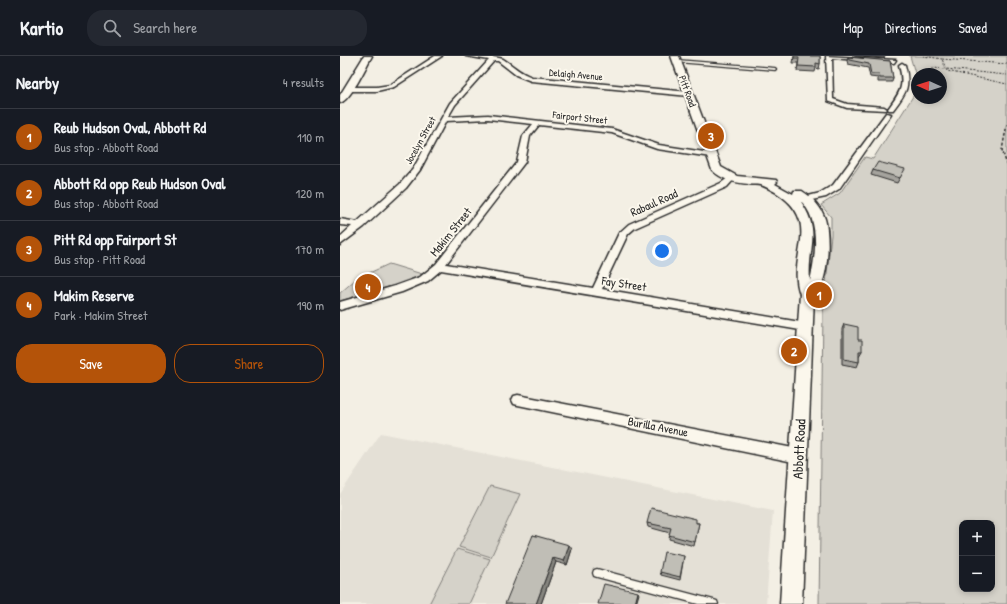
<!DOCTYPE html>
<meta charset="utf-8">
<style>
body{margin:0;font-family:"Patrick Hand",sans-serif;background:#242831;color:#f1f3f6}
.controls{position:absolute;right:12px;bottom:12px;display:grid;overflow:hidden;border-radius:8px;box-shadow:0 2px 6px #0003}
.controls button{width:36px;height:36px;display:grid;place-items:center;padding:0;border:0;border-bottom:1px solid #363941;background:#171b24;color:#f1f3f6;font:20px sans-serif}
.compass{position:absolute;left:571px;top:12px;width:36px;height:36px;border-radius:50%;background:#171b24;box-shadow:0 2px 6px #0003;rotate:273deg}
.you{position:absolute;left:322px;top:195px;width:14px;height:14px;margin:-10px;border:3px solid #fff;border-radius:50%;background:#1a73e8;box-shadow:0 0 0 6px #1a73e833}
.badge{display:grid;place-items:center;width:26px;height:26px;border-radius:50%;background:#b45309;color:#fff;font-size:13px;font-weight:700}
.pin{position:absolute;translate:-50% -50%;border:2px solid #fff;box-shadow:0 1px 4px #0006}
.list{margin:0;padding:0;list-style:none}
h2{display:flex;justify-content:space-between;align-items:center;height:52px;margin:0;padding:0 16px;font-size:17px}
h2 small{font-size:13px;font-weight:400;color:#9ea1a6}
.list li{display:grid;grid-template-columns:26px 1fr auto;gap:12px;align-items:center;box-sizing:border-box;height:56px;padding:0 16px;border-top:1px solid #363941}
.list b{display:block;font-size:15px;white-space:nowrap}
.list p{margin:0;font-size:13px;white-space:nowrap;color:#9ea1a6}
.list em{font-size:13px;font-style:normal;color:#9ea1a6}
.actions{display:flex;gap:8px;padding:12px 16px}
.actions a{flex:1;padding:9px 0;border:1px solid #b45309;border-radius:16px;text-align:center;font-size:14px;color:#b45309}
.actions .main{background:#b45309;color:#fff}
.icon{flex:none;width:22px;height:22px;fill:none;stroke:currentColor;stroke-width:2;stroke-linecap:round;stroke-linejoin:round}
.map{position:relative;flex:none;width:667px;height:548px;overflow:hidden}
header{display:flex;align-items:center;gap:24px;box-sizing:border-box;height:56px;padding:0 20px;background:#171b24;border-bottom:1px solid #363941}
header strong{font-size:19px}
nav{display:flex;gap:22px;margin-inline-start:auto;font-size:14px}
.search{width:280px;height:36px;background:#242831;display:flex;align-items:center;gap:10px;box-sizing:border-box;padding:0 14px;border-radius:16px;color:#9ea1a6;font-size:15px}
main{display:flex}
aside{flex:1;background:#171b24}
.map>svg:first-child{display:block}
.built{fill:#e4e0d6}
.green{fill:#d5d2c9;stroke:#807e7a;fill-rule:evenodd}
.lines{fill:none;stroke-linecap:round;stroke-linejoin:round}
.lane-casing{stroke:#2b2b2b;stroke-width:2.5}
.street-casing{stroke:#2b2b2b;stroke-width:3}
.secondary-casing{stroke:#2b2b2b;stroke-width:3}
.path-far1{stroke:#2b2b2b;stroke-width:1;stroke-dasharray:2 1.5;stroke-linecap:butt}
.path{stroke:#2b2b2b;stroke-width:1.5;stroke-dasharray:3 2;stroke-linecap:butt}
.lane{fill:#fbf7ec;fill-rule:evenodd}
.street{fill:#fbf7ec;fill-rule:evenodd}
.secondary{fill:#fbf7ec;fill-rule:evenodd}
.wall{fill:#a5a39d;stroke:#2b2b2b}
.shaded-wall{fill:#86857f;stroke:#2b2b2b}
.building{fill:#c0beb6;stroke:#2b2b2b}
.labels{text-anchor:middle;stroke-width:4;stroke-linejoin:round;paint-order:stroke}
.far-street-label{font-size:10px;fill:#2b2b2b;stroke:#fbf7ec}
.street-label{font-size:12px;fill:#2b2b2b;stroke:#fbf7ec}
.near-street-label{font-size:14px;fill:#2b2b2b;stroke:#fbf7ec}
</style>
<header>
<strong>Kartio</strong>
<div class="search"><svg class="icon" aria-label="search" viewBox="0 0 24 24"><circle cx="10" cy="10" r="6"/><path d="M15 15l6 6"/></svg>Search here</div>
<nav><a>Map</a><a>Directions</a><a>Saved</a></nav>
</header>
<main>
<aside>
<h2>Nearby<small>4 results</small></h2>
<ul class="list">
<li><span class="badge">1</span><div><b>Reub Hudson Oval, Abbott Rd</b><p>Bus stop · Abbott Road</p></div><em>110 m</em></li>
<li><span class="badge">2</span><div><b>Abbott Rd opp Reub Hudson Oval</b><p>Bus stop · Abbott Road</p></div><em>120 m</em></li>
<li><span class="badge">3</span><div><b>Pitt Rd opp Fairport St</b><p>Bus stop · Pitt Road</p></div><em>170 m</em></li>
<li><span class="badge">4</span><div><b>Makim Reserve</b><p>Park · Makim Street</p></div><em>190 m</em></li>
</ul>
<div class="actions"><a class="main">Save</a><a>Share</a></div>
</aside>
<div class="map">
<svg width="667" height="548" viewBox="0 0 667 548">
<rect width="100%" height="100%" fill="#f3efe4"/>
<filter id="ink" filterUnits="userSpaceOnUse"><feTurbulence type="fractalNoise" baseFrequency=".025" numOctaves="2"/><feDisplacementMap in="SourceGraphic" scale="8" xChannelSelector="R" yChannelSelector="G"/><feConvolveMatrix kernelMatrix="1 2 1 2 8 2 1 2 1" color-interpolation-filters="sRGB"/></filter>
<g filter="url(#ink)">
<path class="built" d="M41,377L433,455L426,548H0V438Z"/>
<path class="green" d="M570,0H667V548H479L483,257L491,179V161L481,149L500,137L525,101L533,103L577,34V42H601V18H577V24ZM622,467H652V533H622Z
M49,208L82,218L69,225L0,245V237L16,223Z
M150,430L180,438L151,501L119,491Z
M117,493L150,503L129,548H89Z"/>
<g class="lines">
<g class="lane-casing">
<path id="lane" d="M337,4L435,12L436,13L435,14L336,6Z
M257,513L374,544L377,545L378,548H358L257,521L254,520L253,517L254,514Z"/>
</g>
<g class="street-casing">
<path id="street" d="M95,0H102L54,31L37,35H9L6,33L9,31H37L50,29Z
M126,0C138,0 153,0 163,3C174,10 180,17 192,21L349,36L352,38L349,40L191,25L176,19L158,5H154L115,49L108,61L148,59L272,73L319,89L371,97L375,99L371,101L317,93L272,77L199,69L190,80L185,106L106,208L253,232L279,177L289,168L381,127L392,119L396,121L387,131L295,172L288,178L262,233L466,267L470,268L471,271L470,274L466,275L101,214L88,225L62,236L0,254V246L55,230L80,221L96,208L177,106L183,80L193,68L148,63L106,65L80,114L66,132L24,171L0,189V181L12,170L0,169V163L17,166L60,128L73,113L110,47L149,4Z
M486,0L556,4L554,7L492,2L493,43L507,48L544,51L547,53L546,54L507,52L488,45Z
M562,7L565,9C571,31 566,37 553,54H549L548,53C560,36 565,31 559,9Z
M546,57L551,58L499,133L486,141L453,148V144L480,137L493,129Z
M178,339L458,393L463,395L465,400L463,405L458,407L178,349L174,348L172,344L174,340Z"/>
</g>
<g class="secondary-casing">
<path id="secondary" d="M24,0H32C26,10 11,44 0,47V39Z
M331,0H339L381,111L397,120L436,124L437,126L435,128L453,138L454,135H462C472,141 482,152 485,163C490,180 489,229 474,240L462,548H440L460,238C450,211 466,189 460,165C455,147 438,136 421,129C417,128 412,129 409,128C395,127 382,124 372,114ZM459,143C481,163 476,199 470,225C467,190 483,176 459,143Z"/>
</g>
<path class="path-far1" d="M583,0L602,3
M667,8L602,3L606,13L667,19
M588,18L593,12L606,13L607,15L667,28"/>
<path class="path" d="M667,68L662,94L667,109"/>
<use href="#lane" class="lane"/>
<use href="#street" class="street"/>
<use href="#secondary" class="secondary"/>
</g>
<path class="wall" d="M454,0H480V8L479,13L476,12L475,16L457,15L458,7H453Z
M512,0H545L544,2Z
M508,1L550,5L553,22L552,26H538V22L530,21L528,12L508,8L507,5Z
M533,114L562,118L557,127L531,119Z
M504,268L518,284L522,295L519,300V306L517,311L502,308V273Z
M307,467H359L354,490L329,483L330,477L308,471Z
M193,479L232,493L227,509L216,506L201,548Z
M344,500L340,524L321,519L320,516Z"/>
<path class="shaded-wall" d="M229,489L232,493L227,509L224,505Z
M213,502L216,506L201,548H196Z
M298,536L299,538L296,548H295Z"/>
<path class="building" d="M454,0H480V8L476,7V11L458,10L459,2H454Z
M508,1L550,5L553,22H540L539,18H531L529,8L509,4Z
M538,106L565,113L560,122L533,114Z
M504,268L518,271V284H522V295H519V306L504,303Z
M311,452L356,463V467H359L355,486L329,479L331,472L307,467Z
M193,479L229,489L224,505L213,502L196,548H165Z
M324,496L344,500L340,521L320,516Z
M264,528L298,536L295,548H258Z"/>
</g>
<g class="labels">
<g class="far-street-label">
<text transform="translate(236 18) rotate(5)" y="4">Delaigh Avenue</text>
<text transform="translate(348 35) rotate(70)" y="4">Pitt Road</text>
<text transform="translate(240 61) rotate(6)" y="4">Fairport Street</text>
<text transform="translate(80 84) rotate(-61)" y="4">Jocelyn Street</text>
</g>
<g class="street-label">
<text transform="translate(314 147) rotate(-24)" y="4">Rabaul Road</text>
<text transform="translate(111 176) rotate(-51)" y="4">Makim Street</text>
<text transform="translate(284 228) rotate(9)" y="4">Fay Street</text>
<text transform="translate(318 371) rotate(11)" y="4">Burilla Avenue</text>
</g>
<g class="near-street-label">
<text transform="translate(459 393) rotate(-87)" y="5">Abbott Road</text>
</g>
</g>
</svg>
<div class="controls">
<button>+</button>
<button>−</button>
</div>
<svg class="compass" viewBox="-18 -18 36 36"><path d="M0-13l5 13h-10z" fill="#e53935"/><path d="M0 13l5-13h-10z" fill="#9ea1a6"/></svg>
<div class="you"></div>
<div class="pin badge" style="left:479px;top:239px">1</div>
<div class="pin badge" style="left:454px;top:295px">2</div>
<div class="pin badge" style="left:371px;top:80px">3</div>
<div class="pin badge" style="left:28px;top:231px">4</div>
</div>
</main>
